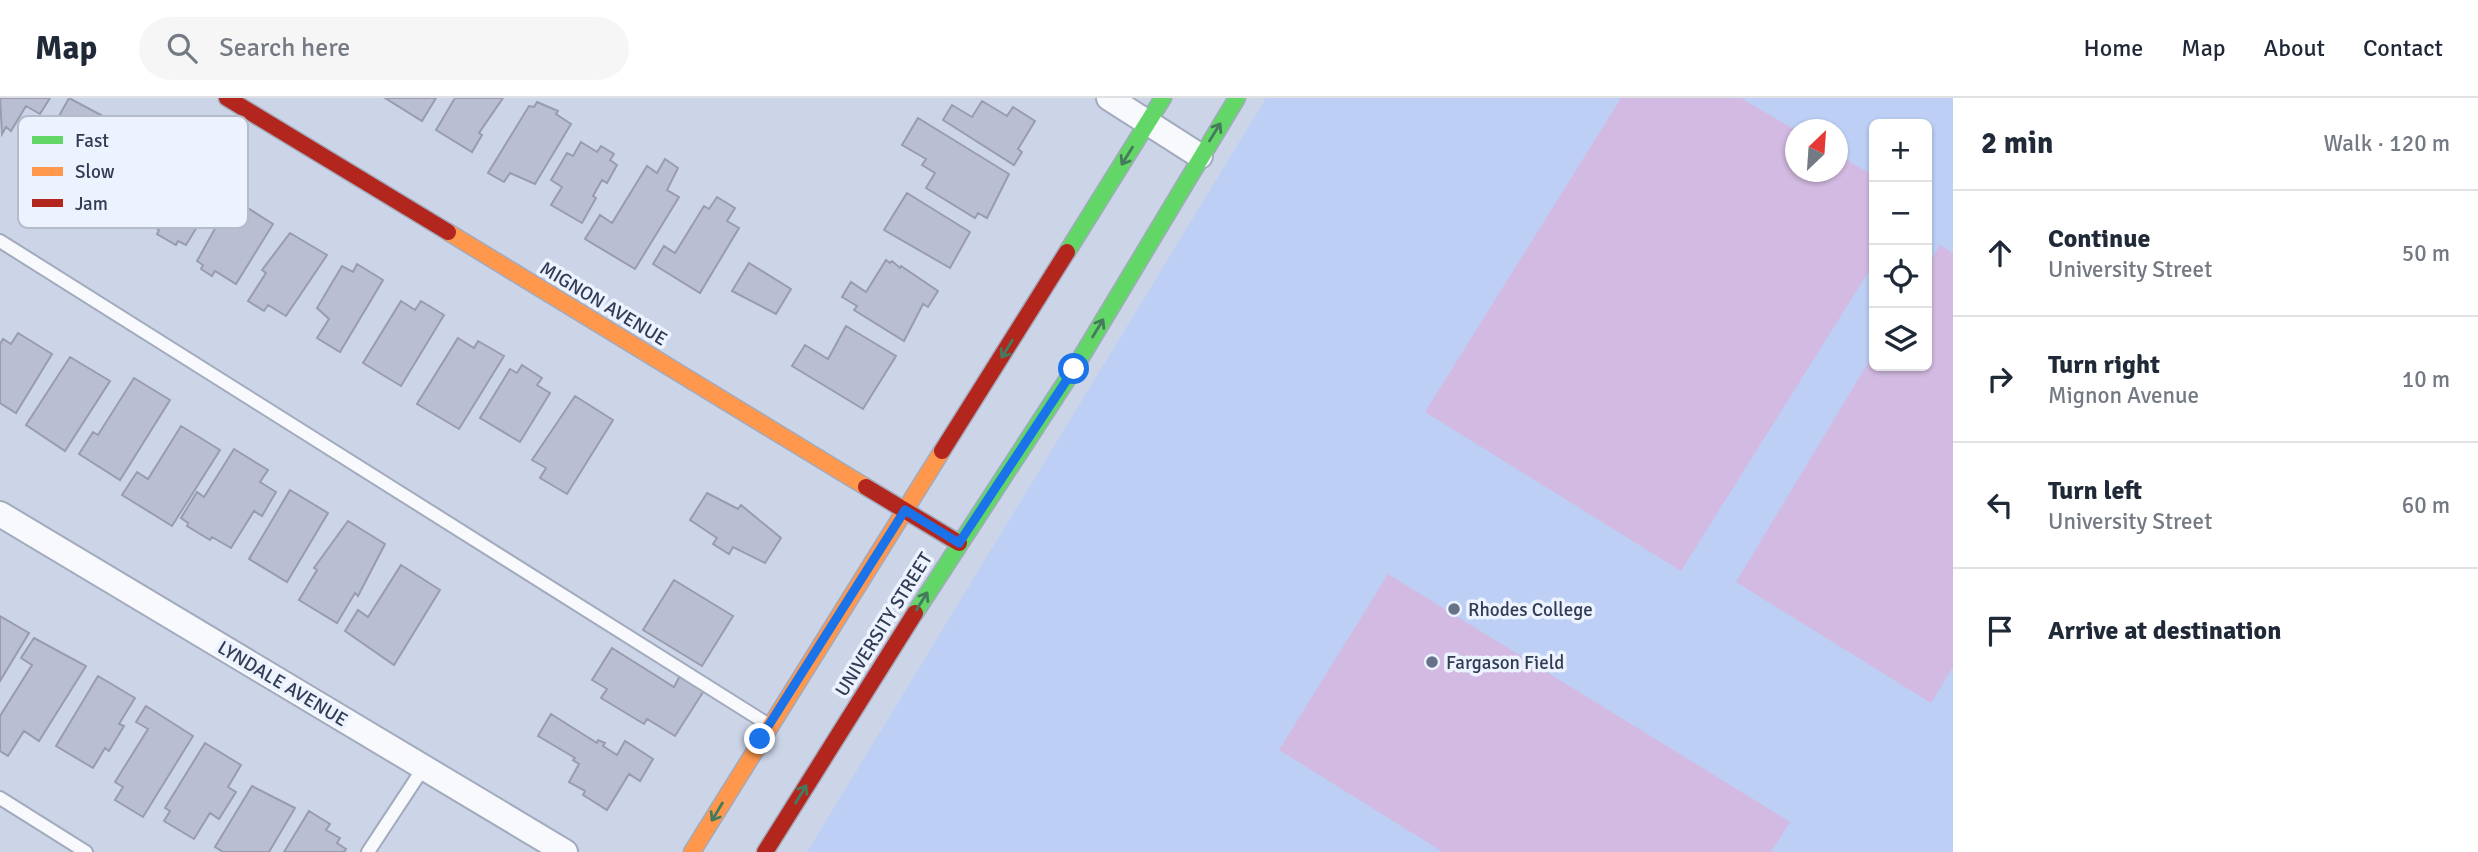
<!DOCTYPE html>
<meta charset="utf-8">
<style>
body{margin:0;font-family:Signika,sans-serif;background:#f6f6f7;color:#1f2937}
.controls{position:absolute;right:21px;top:21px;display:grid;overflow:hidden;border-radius:10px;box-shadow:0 2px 5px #0004}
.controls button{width:63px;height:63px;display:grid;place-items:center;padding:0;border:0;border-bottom:2px solid #e0e1e3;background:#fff;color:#1f2937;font:35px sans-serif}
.compass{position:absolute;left:1785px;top:21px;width:63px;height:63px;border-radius:50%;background:#fff;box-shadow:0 2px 5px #0004;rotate:25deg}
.stop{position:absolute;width:21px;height:21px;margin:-16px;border:5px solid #1a73e8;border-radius:50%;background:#fff}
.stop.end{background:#1a73e8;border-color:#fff;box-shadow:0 2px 7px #0008}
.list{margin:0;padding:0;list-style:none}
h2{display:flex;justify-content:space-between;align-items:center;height:91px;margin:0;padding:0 28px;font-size:30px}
h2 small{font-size:23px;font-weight:400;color:#747a83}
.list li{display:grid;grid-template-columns:46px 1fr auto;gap:21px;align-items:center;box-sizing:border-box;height:126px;padding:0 28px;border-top:2px solid #e0e1e3}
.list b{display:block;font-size:26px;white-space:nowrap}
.list p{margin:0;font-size:23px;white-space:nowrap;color:#747a83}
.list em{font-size:23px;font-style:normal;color:#747a83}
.icon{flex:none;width:38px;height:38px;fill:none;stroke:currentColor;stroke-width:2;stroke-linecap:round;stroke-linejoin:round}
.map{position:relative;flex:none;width:1953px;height:754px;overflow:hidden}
header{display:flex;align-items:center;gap:42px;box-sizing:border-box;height:98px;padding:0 35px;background:#fff;border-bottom:2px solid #e0e1e3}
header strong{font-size:33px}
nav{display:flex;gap:38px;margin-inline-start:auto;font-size:24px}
.search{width:490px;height:63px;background:#f6f6f7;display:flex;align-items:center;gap:18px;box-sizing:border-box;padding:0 24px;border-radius:38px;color:#747a83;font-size:26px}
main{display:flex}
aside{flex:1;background:#fff}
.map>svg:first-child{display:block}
.built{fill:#bdcff4;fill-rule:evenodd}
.green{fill:#d3bae2}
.building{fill:#babed2;stroke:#999caf;stroke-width:2}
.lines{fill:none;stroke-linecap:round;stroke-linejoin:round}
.lane-casing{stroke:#a2abbd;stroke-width:16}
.street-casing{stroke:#a2abbd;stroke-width:28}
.fast-casing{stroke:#a2abbd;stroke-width:19}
.slow-casing{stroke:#a2abbd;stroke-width:19}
.jam-casing{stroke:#a2abbd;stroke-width:19}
.lane{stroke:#f7f9fc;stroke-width:12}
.street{stroke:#f7f9fc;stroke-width:24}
.fast{stroke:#63d668;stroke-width:16}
.slow{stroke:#ff974d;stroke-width:16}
.jam{stroke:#b3261e;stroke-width:16}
.oneway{stroke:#457a5c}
.route{stroke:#1a73e8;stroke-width:9}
.poi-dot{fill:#677288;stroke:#ecf2fe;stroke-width:2.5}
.labels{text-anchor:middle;stroke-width:7;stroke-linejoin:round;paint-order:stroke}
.street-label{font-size:19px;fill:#313c54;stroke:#ecf2fe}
.poi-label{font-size:19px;fill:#313c54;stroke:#ecf2fe;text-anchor:start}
.key{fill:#ecf2fe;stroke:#b4bbcb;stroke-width:2}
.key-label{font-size:19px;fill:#313c54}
</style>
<header>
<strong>Map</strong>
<div class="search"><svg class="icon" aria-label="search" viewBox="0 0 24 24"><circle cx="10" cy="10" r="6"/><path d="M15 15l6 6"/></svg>Search here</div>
<nav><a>Home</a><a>Map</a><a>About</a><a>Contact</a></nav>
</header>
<main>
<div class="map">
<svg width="1953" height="754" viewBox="0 0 1953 754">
<rect width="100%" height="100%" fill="#ccd5e8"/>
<path class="built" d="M1266,0H1953V754H807ZM1874,26H1927V268H1874ZM1796,32H1838V74H1796Z"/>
<path class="green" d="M1621,0H1741L1795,32L1796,74H1838V57L1874,78V165L1681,473L1425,314Z
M1940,147L1953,155V569L1931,605L1736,484L1874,255V268H1927V169Z
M1388,476L1790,724L1771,754H1443L1279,652Z"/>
<path class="building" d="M0,0H50L40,16L26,8L11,33L6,29L2,36Z
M69,0L116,25L69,102L46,88L57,70L37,58Z
M385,0H436L422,23Z
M455,0H503L479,35L482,37L472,54L436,32Z
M982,3L1007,18L1013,9L1035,23L1018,51L1022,54L1014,67L943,22L952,7L972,19Z
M537,4L558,13L556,16L571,26L535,86L510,75L504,84L488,75L529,8L534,9Z
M918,20L1009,76L987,120L978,115L975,120L926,90L935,75L922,67L926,61L902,47Z
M581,44L597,54L601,48L614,56L610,62L617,67L607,85L602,82L593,98L596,100L582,125L551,107L562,89L551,82L567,55L573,58Z
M665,61L678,70L667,92L679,99L635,171L585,141L600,117L612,125L647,68L657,75Z
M175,66L220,93L207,116L199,112L191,126L197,129L186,147L178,143L176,147L157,136L159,132L142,121Z
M907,95L970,134L950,170L884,132Z
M717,99L735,110L727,123L739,130L700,195L653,166L664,148L675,155L704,108L709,111Z
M232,100L273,126L236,186L215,173L212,178L201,171L203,167L197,163Z
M290,135L327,157L286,218L268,207L264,213L248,203L266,175L262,172Z
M886,162L890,165L892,163L900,170L901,168L938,193L928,209L923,206L904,243L854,212L857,208L842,199L851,184L866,194Z
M749,165L791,191L776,216L732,193Z
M357,166L383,182L340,254L317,240L329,221L317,210L342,168L353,174Z
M401,203L415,212L421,203L444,217L401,288L363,265Z
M846,228L896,258L863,311L792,268L805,247L828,261Z
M18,235L52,256L16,315L0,305V246L3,241L11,246Z
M458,240L474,250L478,243L504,258L459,331L417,306Z
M70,259L110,283L65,353L26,327Z
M522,267L542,280L537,287L550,295L520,344L480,320L510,271L517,275Z
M134,280L170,302L120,382L79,356L93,334L98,337Z
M575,298L613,322L567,396L540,380L546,370L532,362Z
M181,328L220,352L172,428L122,397L137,374L148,381Z
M234,351L268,372L260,384L276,394L262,418L254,413L231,450L212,439L210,442L187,428L188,425L181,420L197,394L204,399Z
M290,392L328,415L287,484L249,461Z
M707,395L738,411L741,407L781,440L765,465L733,449L729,456L713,446L717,440L690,422Z
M348,423L385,446L358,498L355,495L337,525L299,502L317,472L314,470Z
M401,467L440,492L394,567L345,533L358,512L368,519Z
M674,482L733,518L702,568L643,532Z
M0,518L29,535L0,583Z
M34,540L86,568L39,643L24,633L8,658L0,653V618L32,567L21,560Z
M612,550L674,589L681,576L705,591L675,638L647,621L644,626L601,600L607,591L592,582Z
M98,578L135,600L119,626L124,628L109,653L105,650L93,670L56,648Z
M146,608L193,638L143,719L115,702L123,689L115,684L148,631L136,624Z
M551,616L597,645L598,642L605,645L603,648L617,657L625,643L653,661L640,683L629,676L607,712L583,697L585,693L569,684L579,666L573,662L575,660L538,638Z
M205,645L241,667L228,689L236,694L219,721L210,715L194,741L164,723L170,713L165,710Z
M252,688L295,710L269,754H223L215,749Z
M309,713L330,726L326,732L340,740L337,745L346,751L344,754H284Z"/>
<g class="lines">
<g class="lane-casing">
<path id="lane" d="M0,143L769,627
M0,700L86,754
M368,754L424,669"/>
</g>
<g class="street-casing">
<path id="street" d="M1109,0L1200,58
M0,416L565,754"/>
</g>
<g class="fast-casing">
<path id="fast" d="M1067,154L1163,0
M915,515L1074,271L1237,0"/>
</g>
<g class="slow-casing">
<path id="slow" d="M448,134L866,389
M692,754L942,353"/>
</g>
<g class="jam-casing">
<path id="jam" d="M227,0L448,134
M942,353L1067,154
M866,389L959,445
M765,754L915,515"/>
</g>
<use href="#lane" class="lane"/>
<use href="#street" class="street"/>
<use href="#fast" class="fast"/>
<use href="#slow" class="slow"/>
<use href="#jam" class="jam"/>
</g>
<defs><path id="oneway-shaft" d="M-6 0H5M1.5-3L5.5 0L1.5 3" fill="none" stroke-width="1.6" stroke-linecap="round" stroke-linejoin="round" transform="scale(1.75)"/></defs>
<g class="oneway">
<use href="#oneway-shaft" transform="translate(1215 34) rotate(-58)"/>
<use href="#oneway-shaft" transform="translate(1127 58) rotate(122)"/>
<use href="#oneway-shaft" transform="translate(1098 230) rotate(-59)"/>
<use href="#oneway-shaft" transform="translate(1007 251) rotate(122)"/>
<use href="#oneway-shaft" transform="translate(922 503) rotate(-58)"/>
<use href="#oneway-shaft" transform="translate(801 696) rotate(-59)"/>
<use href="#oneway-shaft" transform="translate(717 714) rotate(121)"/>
</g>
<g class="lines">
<path class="route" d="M760,641L905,412L959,445L1074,271"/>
</g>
<g class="poi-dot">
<circle cx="1454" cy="511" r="7"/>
<circle cx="1432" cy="564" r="7"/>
</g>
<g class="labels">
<g class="street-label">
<text transform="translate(604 205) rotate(31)" y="7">MIGNON AVENUE</text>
<text transform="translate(883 526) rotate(-58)" y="7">UNIVERSITY STREET</text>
<text transform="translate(283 585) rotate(31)" y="7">LYNDALE AVENUE</text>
</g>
<g class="poi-label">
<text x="1468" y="518">Rhodes College</text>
<text x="1446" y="571">Fargason Field</text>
</g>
</g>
<rect x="18" y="18" width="230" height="112" rx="10" class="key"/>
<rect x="32" y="38" width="31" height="8" fill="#63d668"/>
<rect x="32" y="69" width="31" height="9" fill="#ff974d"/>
<rect x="32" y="101" width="31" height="8" fill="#b3261e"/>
<g class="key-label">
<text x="75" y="49">Fast</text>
<text x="75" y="80">Slow</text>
<text x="75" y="112">Jam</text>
</g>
</svg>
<div class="controls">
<button>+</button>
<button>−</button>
<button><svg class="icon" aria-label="locate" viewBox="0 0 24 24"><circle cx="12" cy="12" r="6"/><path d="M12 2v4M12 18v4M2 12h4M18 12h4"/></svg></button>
<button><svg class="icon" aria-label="layers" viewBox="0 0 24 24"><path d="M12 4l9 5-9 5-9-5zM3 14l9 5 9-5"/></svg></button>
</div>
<svg class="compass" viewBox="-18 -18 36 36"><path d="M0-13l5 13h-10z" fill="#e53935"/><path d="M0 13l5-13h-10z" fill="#747a83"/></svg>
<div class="stop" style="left:1074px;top:271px"></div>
<div class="stop end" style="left:760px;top:641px"></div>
</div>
<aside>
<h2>2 min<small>Walk · 120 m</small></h2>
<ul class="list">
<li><svg class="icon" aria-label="ahead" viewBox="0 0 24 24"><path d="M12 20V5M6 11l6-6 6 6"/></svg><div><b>Continue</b><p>University Street</p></div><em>50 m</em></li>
<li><svg class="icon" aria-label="right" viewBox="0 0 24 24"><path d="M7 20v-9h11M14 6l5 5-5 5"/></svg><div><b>Turn right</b><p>Mignon Avenue</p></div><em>10 m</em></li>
<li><svg class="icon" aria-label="left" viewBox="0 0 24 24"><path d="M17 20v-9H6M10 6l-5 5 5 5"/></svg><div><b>Turn left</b><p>University Street</p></div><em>60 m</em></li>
<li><svg class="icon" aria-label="arrive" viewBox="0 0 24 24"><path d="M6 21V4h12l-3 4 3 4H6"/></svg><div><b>Arrive at destination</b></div></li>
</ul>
</aside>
</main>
